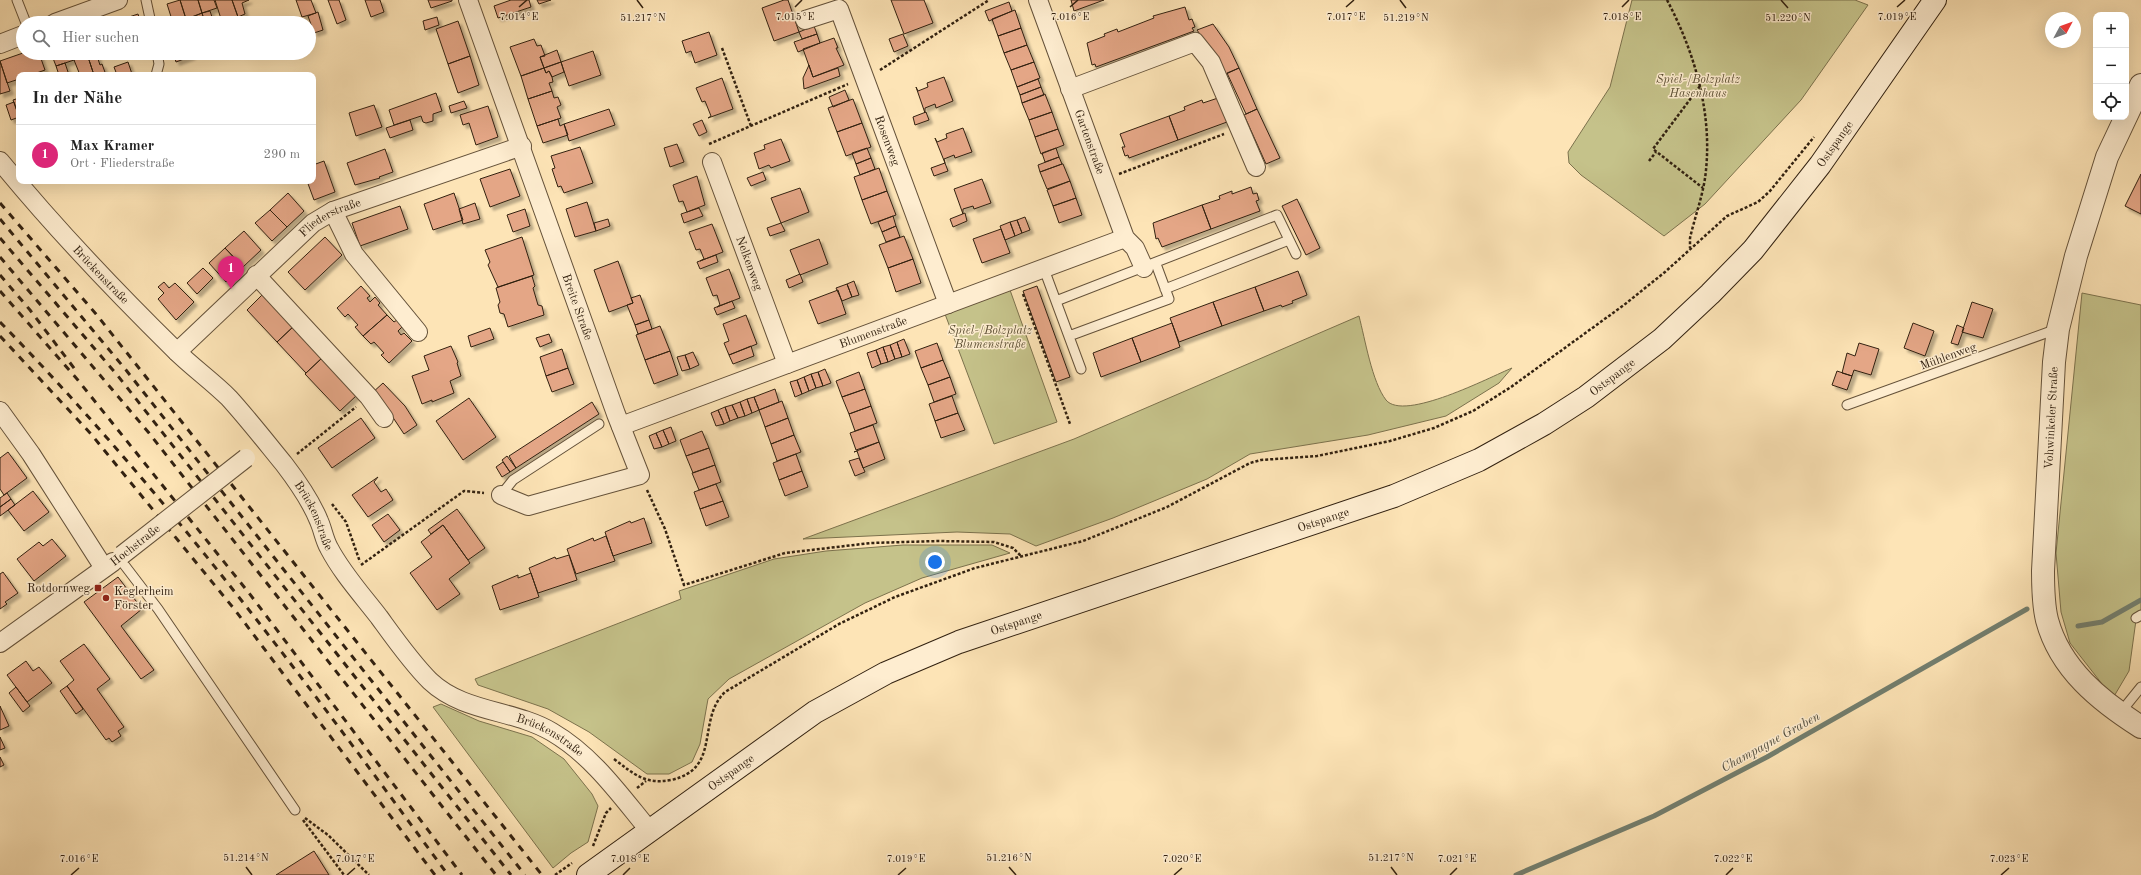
<!DOCTYPE html>
<html lang="de">
<meta charset="utf-8">
<style>
body{margin:0;font-family:"Old Standard TT",serif;background:#f6f6f6;color:#222}
.controls{position:absolute;right:12px;top:12px;display:grid;overflow:hidden;border-radius:8px;box-shadow:0 4px 16px #0002}
.controls button{width:36px;height:36px;display:grid;place-items:center;padding:0;border:0;border-bottom:1px solid #e0e0e0;background:#fff;color:#222;font:20px sans-serif}
.compass{position:absolute;left:2045px;top:12px;width:36px;height:36px;border-radius:50%;background:#fff;box-shadow:0 4px 16px #0002;rotate:49deg}
.you{position:absolute;left:935px;top:562px;width:14px;height:14px;margin:-10px;border:3px solid #fff;border-radius:50%;background:#1a73e8;box-shadow:0 0 0 6px #1a73e833}
.badge{display:grid;place-items:center;width:26px;height:26px;border-radius:50%;background:#db2777;color:#fff;font-size:13px;font-weight:700}
.pin{position:absolute;translate:-50% -33px;filter:drop-shadow(0 1px 2px #0008)}
.pin::after{content:'';position:absolute;top:21px;width:14px;height:12px;background:inherit;clip-path:polygon(0 0,100% 0,50% 100%)}
.list{margin:0;padding:0;list-style:none}
h2{display:flex;justify-content:space-between;align-items:center;height:52px;margin:0;padding:0 16px;font-size:17px}
h2 small{font-size:13px;font-weight:400;color:#767676}
.list li{display:grid;grid-template-columns:26px 1fr auto;gap:12px;align-items:center;box-sizing:border-box;height:60px;padding:0 16px;border-top:1px solid #e0e0e0}
.list b{display:block;font-size:15px;white-space:nowrap}
.list p{margin:0;font-size:13px;white-space:nowrap;color:#767676}
.list em{font-size:13px;font-style:normal;color:#767676}
.icon{flex:none;width:22px;height:22px;fill:none;stroke:currentColor;stroke-width:2;stroke-linecap:round;stroke-linejoin:round}
.map{position:relative;flex:none;width:2141px;height:875px;overflow:hidden}
.search{position:absolute;background:#fff;box-shadow:0 4px 16px #0002;left:16px;top:16px;width:300px;height:44px;display:flex;align-items:center;gap:10px;box-sizing:border-box;padding:0 14px;border-radius:22px;color:#767676;font-size:15px}
.panel{position:absolute;background:#fff;box-shadow:0 4px 16px #0002;left:16px;top:72px;width:300px;height:112px;border-radius:8px}
.map>svg:first-child{display:block}
.green{fill:#c5c28a;stroke:#7c724d}
.lines{fill:none;stroke-linecap:round;stroke-linejoin:round}
.stream{stroke:#737f6f;stroke-width:5}
.building{fill:#e4a686;stroke:#322110;filter:url(#shadow)}
.service-casing{stroke:#65523a;stroke-width:11}
.minor-casing{stroke:#65523a;stroke-width:20}
.tertiary-casing{stroke:#65523a;stroke-width:24}
.secondary-casing{stroke:#322110;stroke-width:24}
.path{stroke:#322110;stroke-width:2.5;stroke-dasharray:3 2;stroke-linecap:butt}
.service{stroke:#feedd0;stroke-width:9}
.minor{stroke:#feedd0;stroke-width:18}
.tertiary{stroke:#feedd0;stroke-width:22}
.secondary{stroke:#feedd0;stroke-width:22}
.rail{stroke:#322110;stroke-width:3;stroke-dasharray:7 7;stroke-linecap:butt}
.minor-bridge-casing{stroke:#65523a;stroke-width:20;stroke-linecap:butt}
.minor-bridge{stroke:#feedd0;stroke-width:18}
.ticks{fill:none;stroke:#322110;stroke-width:1.5}
.poi-dot{fill:#8f2418;stroke:#feedd0;stroke-width:1.5}
.labels{text-anchor:middle;stroke-width:3;stroke-linejoin:round;paint-order:stroke}
.park-label{font-size:12px;font-style:italic;fill:#5e5135;stroke:#feedd0}
.street-label{font-size:12px;fill:#322110;stroke:#feedd0}
.poi-label{font-size:12px;fill:#322110;stroke:#feedd0;text-anchor:end}
.water-label{font-size:13px;font-style:italic;fill:#535040;stroke:#feedd0}
.ticks-label{font-size:10px;text-anchor:middle;fill:#322110;stroke:#feedd0;stroke-width:3;stroke-linejoin:round;paint-order:stroke}
</style>
<div class="map">
<svg width="2141" height="875" viewBox="0 0 2141 875">
<defs>
<filter id="shadow"><feDropShadow dx="3.5" dy="3.5" stdDeviation="1" flood-color="#0004"/></filter>
</defs>
<rect width="100%" height="100%" fill="#fde4b6"/>
<filter id="stains"><feTurbulence type="fractalNoise" baseFrequency=".005" numOctaves="4"/><feColorMatrix values="0 0 0 0 .2 0 0 0 0 .09 0 0 0 0 .02 0 0 0 .5 -.17"/></filter>
<radialGradient id="worn" r=".72"><stop offset=".6" stop-color="#630" stop-opacity="0"/><stop offset="1" stop-color="#630" stop-opacity=".3"/></radialGradient>
<path class="green" d="M1632,0H1855L1868,5L1801,100L1705,204L1664,236L1581,175L1569,163L1568,152L1610,87Z
M1010,290L1057,422L994,444L945,314Z
M2082,293L2141,305V617L2136,620L2129,671L2113,698L2070,643L2061,612L2056,553Z
M1359,316C1365,339 1372,382 1386,400C1404,422 1490,377 1512,368L1499,383L1446,416L1368,435L1250,454L1207,479L1113,518L1036,546L1010,534L957,532L803,539L1074,439Z
M903,545H992L1010,553L922,578L865,603L729,679L708,699L700,744L692,762L669,774H647L589,732L548,709L478,685L475,679L681,599L679,591L774,559L826,551Z
M441,704L479,721L532,737L564,759L592,794L598,806L588,842L571,853L553,868L433,707Z"/>
<g class="lines">
<path class="stream" d="M2078,626L2102,622L2141,600
M1516,875L1654,816L1767,757L2027,609"/>
</g>
<path class="building" d="M180,0H198L202,13L186,19Z
M180,0L186,19L189,23H173L167,4Z
M198,0H214L217,8L202,13Z
M215,0H232L238,17L222,22Z
M232,0H249L242,3L245,14L238,17Z
M296,0H311L316,13L302,17Z
M328,0H339L346,20L337,24Z
M365,0H380L384,12L371,17Z
M428,0H452V1L431,8Z
M511,0H529L531,7L498,18L494,6Z
M537,0H551L539,4Z
M784,0H788L799,32L774,41L762,8Z
M891,0H924L933,23L904,34Z
M1071,0H1104L1074,11Z
M1009,2L1012,11L989,21L985,11Z
M1185,7L1189,20L1192,19L1195,27L1192,28L1194,31L1096,67L1095,64L1092,65L1087,43L1105,36L1104,34L1117,29L1118,32L1154,18L1153,16Z
M1015,10L1021,28L998,36L992,19Z
M210,11L212,17H214L216,23H205L202,13Z
M318,12L323,30L314,33L308,16Z
M202,13L205,23H198L195,16Z
M138,14L141,23H114V22Z
M195,16L198,23H189L187,19Z
M437,17L439,25L425,30L423,21Z
M458,21L470,56L448,64L436,29Z
M1213,24L1229,47L1239,68L1224,75L1215,57L1197,30Z
M814,26L817,34L802,39L799,32Z
M1021,28L1027,45L1004,53L998,36Z
M709,32L717,55L695,63L691,51L686,53L682,41Z
M817,34L820,43L798,52L794,42Z
M903,34L908,46L894,52L889,39Z
M834,38L838,48H836L844,65L813,77L803,49Z
M534,39L537,46L541,45L545,56L540,57L544,68L521,76L510,47Z
M1027,45L1034,62L1011,70L1004,53Z
M557,50L561,62L544,68L540,57Z
M593,51L601,75L569,86L561,62Z
M23,53H39L45,70L31,75H19V79L7,83L0,61Z
M51,53H85L86,56L56,66Z
M96,53L100,65L102,64L106,75H94L87,54Z
M173,53H191L192,56L176,62Z
M87,54L94,75H80L74,60Z
M470,56L479,85L458,93L448,64Z
M0,61L10,91L0,94Z
M128,62L132,74L117,75L114,67Z
M561,62L564,72L552,77L549,71L546,73L544,68Z
M1034,62L1040,78L1017,87L1011,70Z
M65,63L69,75H59L56,66Z
M809,65L813,77L838,68L840,76L804,89L803,78Z
M544,68L546,73L549,71L552,77L553,82L549,83L552,91L528,99L521,76Z
M1239,68L1257,109L1246,114L1227,73Z
M944,77L953,101L936,108L935,104L925,108V113L916,87L918,91L928,87L927,83Z
M722,78L733,109L708,118L711,116L705,101L702,102L696,88Z
M1038,79L1041,87L1020,95L1017,87Z
M1041,87L1044,95L1022,103L1020,95Z
M845,90L849,100L833,107L829,97Z
M552,91L554,98L558,97L561,105L557,107L561,118L537,126L528,99Z
M436,93L442,111L433,114V121L426,123L423,122L421,116L394,125L389,110Z
M1045,94L1052,112L1029,120L1022,103Z
M19,98V117L13,100Z
M1218,98L1227,122L1178,140L1169,116L1185,110L1184,107L1202,100L1203,103Z
M853,99L862,123L837,132L828,108Z
M464,101L467,108L451,113L449,106Z
M14,102L19,117L11,120L6,105Z
M374,105L382,127L356,136L349,113Z
M488,106L498,137L476,145L469,123L463,125L460,115Z
M609,109L615,125L569,141L564,124Z
M1257,109L1280,158L1266,164L1244,115Z
M926,112L929,120L915,125L913,117Z
M1052,112L1058,129L1035,137L1029,120Z
M1169,116L1178,140L1129,158L1128,155L1125,156L1122,147H1125L1120,134Z
M558,119L560,126L564,124L568,135L543,143L537,126Z
M410,120L413,130L390,138L386,128Z
M702,120L707,132L699,136L693,124Z
M862,123L871,147L846,156L837,132Z
M963,128L972,152L955,158L954,155L944,159L945,163L935,138L937,142L947,138L946,134Z
M1058,129L1064,145L1041,154L1035,137Z
M781,139L790,161L771,168L769,165L759,169L754,153L765,149L764,145Z
M677,144L684,162L670,167L664,148Z
M580,147L593,183L564,193L561,186L558,187L552,169L555,168L551,156Z
M867,148L871,158L856,164L852,153Z
M1056,148L1059,157L1045,162L1042,153Z
M385,149L393,172L379,177L380,178L355,185L347,163Z
M1059,157L1062,164L1040,172L1038,165Z
M871,158L875,169L860,175L856,164Z
M324,161L335,192L314,200L307,181H313V165Z
M945,163L948,171L934,176L931,168Z
M1062,164H1063L1070,181L1047,189L1040,172Z
M879,168L887,191L862,200L854,177Z
M510,169L520,196L490,207L480,179Z
M763,172L766,180L751,186L747,178Z
M2141,174V214L2125,206Z
M697,176L705,205L687,212L683,201L679,202L673,185Z
M982,179L991,203L974,209L973,206L963,209V214L954,189Z
M1070,181L1076,198L1053,206L1047,190Z
M1251,187L1253,194L1257,193L1259,200L1256,201L1260,211L1211,229L1202,205L1220,199L1219,196L1232,191V194Z
M800,188L809,212L781,223L771,198Z
M887,191L896,215L871,224L862,200Z
M288,193L304,211L287,227L270,210Z
M454,193L463,220L433,230L424,204Z
M1076,198L1082,215L1059,223L1053,206Z
M1297,199L1320,248L1306,255L1282,206Z
M587,202L596,231L575,237L566,209Z
M475,203L480,219L463,224L459,209Z
M1202,205L1211,229L1162,247L1158,238L1156,239L1153,223Z
M400,206L408,229L360,246L352,223Z
M699,208L703,216L684,223L681,214Z
M525,209L530,226L513,232L507,215Z
M270,210L287,227L272,241L255,223Z
M965,213L967,221L953,227L950,219Z
M893,216L896,226L882,232L878,222Z
M1025,217L1030,230L1022,233L1017,220Z
M608,219L610,226L596,231L594,223Z
M1017,220L1022,233L1015,236L1010,222Z
M1010,222L1015,236L1005,240L1000,226Z
M781,223L785,231L770,236L767,228Z
M712,224L723,252L700,261L704,259L700,249L696,250L689,232Z
M896,226L900,237L886,242L882,232Z
M1001,229L1010,253L982,263L973,239Z
M244,231L261,250L243,267L225,248Z
M904,236L913,259L888,268L879,245Z
M325,237L342,255L305,290L288,272Z
M522,237L534,275L498,287L488,265L490,262L485,250Z
M819,239L828,264L800,275L790,250Z
M225,248L243,267L226,282L209,263Z
M716,255L718,262L700,269L697,262Z
M913,259L921,283L896,292L888,268Z
M618,261L633,303L609,312L594,270Z
M203,268L213,278L197,294L187,283Z
M729,269L740,298L717,307L720,305L717,295L713,296L706,278Z
M1298,271L1307,295L1292,301L1293,303L1282,307L1281,305L1264,311L1255,287Z
M800,274L803,282L789,288L786,280Z
M532,276L535,286L533,288L538,305L542,306L544,315L508,327L504,314L500,313L498,305L500,302L496,288Z
M854,281L859,295L852,297L847,284Z
M164,282L169,288L175,283L194,302L176,320L158,299L164,293L158,287Z
M847,284L852,297L842,301L836,288Z
M361,286L370,296L367,298L370,302L375,297L380,303L378,305L387,315L363,336L355,327L358,325L348,314L345,317L337,308Z
M1037,286L1070,377L1056,382L1023,291Z
M1255,287L1264,311L1222,326L1213,302Z
M838,290L846,314L818,324L809,301Z
M264,293L295,325L277,342L247,310Z
M640,295L649,320L635,325L627,305L633,303L631,298Z
M732,301L735,308L717,315L714,308Z
M1213,302L1222,326L1179,342L1170,318Z
M1972,302L1993,309L1983,338L1962,332Z
M387,315L394,322L397,320L402,327L398,331L401,335L404,333L412,341L389,363L381,355L384,353L374,342L371,344L363,336Z
M746,315L757,344L729,355L724,343L729,341L723,324Z
M649,320L652,329L638,334L635,325Z
M1172,323L1180,347L1141,362L1132,338Z
M1913,323L1934,331L1925,356L1904,348Z
M295,325L324,356L306,373L277,342Z
M1957,325L1964,328L1958,345L1951,343Z
M660,326L670,351L645,360L636,335Z
M490,328L494,339L471,347L468,336Z
M549,334L552,342L540,347L536,338Z
M1132,338L1141,362L1101,377L1093,353Z
M904,339L910,354L902,357L897,342Z
M897,342L902,357L895,359L890,345Z
M937,343L943,360L921,368L915,351Z
M1859,343L1879,349L1871,375L1854,370L1852,376L1842,373L1847,353L1855,356Z
M890,345L895,359L888,362L883,347Z
M451,346L458,362L457,363L461,376L450,381L454,393L432,402V400L422,404L412,376L429,370L424,356Z
M751,346L754,356L733,364L729,355Z
M883,347L888,362L881,364L876,350Z
M562,349L568,368L546,376L540,357Z
M876,350L881,364L872,368L867,353Z
M670,351L678,375L654,384L645,360Z
M693,352L699,365L690,369L685,355Z
M685,355L690,369L682,371L677,357Z
M322,358L357,395L340,411L305,374Z
M943,360L950,377L928,385L921,368Z
M568,368L574,384L552,392L546,376Z
M825,369L831,383L823,386L818,372Z
M1837,371L1852,376L1847,390L1832,385Z
M818,372L823,386L816,388L811,374Z
M859,372L865,389L842,397L836,381Z
M811,374L816,388L809,391L804,377Z
M804,377L809,391L802,394L797,380Z
M950,377L956,394L934,402L928,385Z
M797,380L802,394L795,397L790,382Z
M383,383L405,406L417,425L404,434L392,416L371,394Z
M775,389L779,402L759,410L754,397Z
M865,389L871,406L849,414L842,397Z
M952,396L958,413L935,421L929,404Z
M754,397L759,410L752,413L747,399Z
M469,398L496,437L463,460L436,421Z
M747,399L752,413L745,416L740,402Z
M782,401L788,418L765,427L759,410Z
M592,402L599,414L516,468L509,456Z
M740,402L745,416L738,418L732,405Z
M732,405L738,418L730,421L725,407Z
M871,406L877,423L855,431L849,414Z
M725,407L730,421L724,424L718,410Z
M718,410L724,424L716,426L711,413Z
M958,413L965,430L941,438L935,421Z
M361,418L375,438L332,468L318,448Z
M788,418L794,435L771,444L765,427Z
M873,425L879,442L856,450L850,433Z
M671,427L676,441L669,444L663,430Z
M663,430L669,444L662,447L656,433Z
M702,431L709,448L686,456L680,440Z
M656,433L662,447L654,449L649,436Z
M794,435L801,452L777,461L771,444Z
M879,442L885,459L863,468L857,451L854,452Z
M709,448L715,465L693,473L686,456Z
M8,452L27,478L4,495L0,489V458Z
M796,454L802,471L779,480L773,463Z
M507,456L516,468L510,472L502,460Z
M859,458L865,472L855,476L849,461Z
M503,462L510,472L502,477L496,467Z
M715,465L721,482L699,490L692,473Z
M802,471L808,487L785,496L779,480Z
M378,477L374,482L381,492L386,489L393,500L368,517L352,495Z
M716,484L723,501L700,509L694,492Z
M33,491L49,512L24,531L8,510Z
M7,493L11,499L0,507V498Z
M11,499L15,505L0,516V507Z
M723,501L729,517L706,526L700,509Z
M457,509L485,548L468,560L443,525L431,534L428,530Z
M388,514L400,530L384,542L372,525Z
M644,518L652,543L613,556L605,532L630,521L631,523Z
M443,525L470,563L449,579L460,594L437,610L410,573L432,557L421,542Z
M606,536L615,561L576,574L567,549L593,538L594,541Z
M52,539L66,556L34,581L17,559L39,542L43,546Z
M569,555L577,580L538,593L529,568L555,557L556,559Z
M3,572L18,593L5,602L7,604L0,609V574Z
M531,573L539,597L500,610L492,586L518,575V578Z
M118,577L142,609L121,626L154,670L141,679L84,602Z
M84,644L110,679L97,689L124,727L118,731L121,736L112,742L109,738L106,740L67,686L74,680L60,661Z
M26,661L33,671L39,667L52,683L27,702L7,675Z
M67,686L83,709L76,714L60,691Z
M16,687L30,706L23,712L9,693Z
M0,706L9,726L0,730Z
M0,737L5,748L0,750Z
M0,757L4,765L0,767Z
M314,851L329,875H276Z"/>
<g class="lines">
<g class="service-casing">
<path id="service" d="M17,0L26,23
M146,0L151,23
M156,75L159,64L157,53
M1044,269L1081,369
M1165,289L1289,240
M1056,301L1277,215L1296,254
M1069,336L1169,299L1156,264
M1847,405L2057,329
M501,495L513,480L599,424
M119,558L158,609L295,810
M2136,618L2141,615
M2120,713L2141,687"/>
</g>
<g class="minor-casing">
<g id="minor">
<path id="s1" d="M468,0L616,414L640,475L528,506L501,495"/>
<path id="s2" d="M1038,0L1125,238L1135,248L1144,268"/>
<path id="s3" d="M805,20L839,9L948,304"/>
<path d="M55,23L118,0"/>
<path d="M0,44L23,35"/>
<path d="M1070,89L1195,42L1211,62L1256,167"/>
<path id="s4" d="M0,161C54,227 114,290 175,350C192,367 212,381 229,398C248,419 266,442 284,464C297,481 311,501 319,521C323,530 324,539 329,548C342,573 362,595 379,617C395,639 411,662 430,681C464,713 513,709 552,732C593,756 620,795 649,830"/>
<path id="s5" d="M712,162L787,364"/>
<path d="M333,211L354,254L418,332"/>
<path d="M256,275L369,397L384,418"/>
<path id="s6" d="M177,352L313,223L333,211L522,146"/>
<path d="M0,411L31,454L104,568"/>
<path id="s7" d="M621,426L1125,238"/>
<path d="M0,643L113,562"/>
</g>
</g>
<g class="tertiary-casing">
<path id="tertiary" d="M2141,85L2107,157L2076,256L2058,329L2054,362L2043,571C2043,587 2043,604 2047,620C2060,669 2100,701 2141,727"/>
</g>
<g class="secondary-casing">
<g id="secondary">
<path id="s8" d="M588,875L815,712L886,673L959,642L1394,496L1479,460L1544,424L1586,397L1662,339L1710,294L1753,250L1820,165L1935,0"/>
</g>
</g>
<path class="path" d="M1667,0C1694,51 1712,111 1706,170C1704,193 1695,216 1690,238V248
M722,48L751,126
M880,70L989,0
M1700,86L1653,149L1703,188
M709,144L848,84
M1649,161L1656,152
M1119,174L1224,134
M1023,294L1070,424
M297,454L356,407
M647,490L665,529L684,585L785,553L871,543L939,541L994,542L1013,548L1021,556
M332,504L346,522L360,562
M361,565L464,491L484,493
M614,759C634,774 645,785 671,780C722,769 696,720 725,692L839,624L895,597L975,568L1083,541L1167,507L1250,463L1261,460L1317,456L1390,441L1434,428L1473,411L1511,387L1624,305L1665,272L1727,216L1758,202L1770,191L1814,137
M637,788L646,781
M305,818L328,835L369,875
M303,820L344,875
M593,846L606,813L611,808
M555,875L572,863"/>
<use href="#service" class="service"/>
<use href="#minor" class="minor"/>
<use href="#tertiary" class="tertiary"/>
<use href="#secondary" class="secondary"/>
<path class="rail" d="M0,203L96,314L542,875
M0,219L126,370L525,875
M0,238L118,376L511,875
M0,257L149,433L496,875
M0,275L30,310L77,372
M0,291L77,379L249,593L462,875
M0,322C166,492 308,684 448,875
M0,336L91,434L235,610L435,875"/>
<g class="minor-bridge-casing">
<path id="minor-bridge" d="M122,555L246,458"/>
</g>
<use href="#minor-bridge" class="minor-bridge"/>
</g>
<path class="ticks" d="M637,0L643,8M1400,0L1406,8M1781,0L1788,8M519,7L527,0M795,7L802,0M1070,7L1078,0M1346,7L1354,0M1622,7L1629,0M1897,7L1905,0M246,867L252,875M1009,867L1016,875M1391,867L1397,875M71,875L79,868M347,875L355,868M623,875L630,868M898,875L906,868M1174,875L1182,868M1450,875L1457,868M1726,875L1733,868M2001,875L2009,868"/>
<g class="poi-dot">
<rect x="94" y="584" width="8" height="8" rx="2"/>
<circle cx="106" cy="598" r="4"/>
</g>
<g class="labels">
<g class="park-label">
<text x="1698" y="83">Spiel-/Bolzplatz<tspan x="1698" dy="14">Hasenhaus</tspan></text>
<text x="990" y="334">Spiel-/Bolzplatz<tspan x="990" dy="14">Blumenstraße</tspan></text>
</g>
<g class="street-label">
<text dy="4" stroke="none"><textPath href="#s3" startOffset="176">Rosenweg</textPath></text>
<text dy="4" stroke="none"><textPath href="#s2" startOffset="151">Gartenstraße</textPath></text>
<text dy="4" stroke="none"><textPath href="#s8" startOffset="1472">Ostspange</textPath></text>
<text dy="4" stroke="none"><textPath href="#s6" startOffset="205">Fliederstraße</textPath></text>
<text dy="4" stroke="none"><textPath href="#s5" startOffset="108">Nelkenweg</textPath></text>
<text dy="4" stroke="none"><textPath href="#s4" startOffset="152">Brückenstraße</textPath></text>
<text dy="4" stroke="none"><textPath href="#s1" startOffset="326">Breite Straße</textPath></text>
<text dy="4" stroke="none"><textPath href="#s7" startOffset="269">Blumenstraße</textPath></text>
<text transform="translate(1948 356) rotate(-20)" y="4">Mühlenweg</text>
<text dy="4" stroke="none"><textPath href="#s8" startOffset="1148">Ostspange</textPath></text>
<text transform="translate(2051 418) rotate(-87)" y="4">Vohwinkeler Straße</text>
<text dy="4" stroke="none"><textPath href="#s4" startOffset="476">Brückenstraße</textPath></text>
<text dy="4" stroke="none"><textPath href="#s8" startOffset="824">Ostspange</textPath></text>
<text transform="translate(135 545) rotate(-38)" y="4">Hochstraße</text>
<text dy="4" stroke="none"><textPath href="#s8" startOffset="500">Ostspange</textPath></text>
<text dy="4" stroke="none"><textPath href="#s4" startOffset="812">Brückenstraße</textPath></text>
<text dy="4" stroke="none"><textPath href="#s8" startOffset="176">Ostspange</textPath></text>
</g>
<g class="poi-label">
<text x="90" y="592">Rotdornweg</text>
<text x="114" y="595" text-anchor="start">Keglerheim<tspan x="114" dy="14">Förster</tspan></text>
</g>
<g class="water-label">
<text transform="translate(1770 741) rotate(-29)" y="5">Champagne Graben</text>
</g>
</g>
<g class="ticks-label">
<text x="519" y="20">7.014°E</text>
<text x="795" y="20">7.015°E</text>
<text x="1070" y="20">7.016°E</text>
<text x="1346" y="20">7.017°E</text>
<text x="1622" y="20">7.018°E</text>
<text x="1897" y="20">7.019°E</text>
<text x="643" y="21">51.217°N</text>
<text x="1406" y="21">51.219°N</text>
<text x="1788" y="21">51.220°N</text>
<text x="246" y="861">51.214°N</text>
<text x="1009" y="861">51.216°N</text>
<text x="1391" y="861">51.217°N</text>
<text x="79" y="862">7.016°E</text>
<text x="355" y="862">7.017°E</text>
<text x="630" y="862">7.018°E</text>
<text x="906" y="862">7.019°E</text>
<text x="1182" y="862">7.020°E</text>
<text x="1457" y="862">7.021°E</text>
<text x="1733" y="862">7.022°E</text>
<text x="2009" y="862">7.023°E</text>
</g>
<rect width="100%" height="100%" filter="url(#stains)"/>
<rect width="100%" height="100%" fill="url(#worn)"/>
</svg>
<div class="controls">
<button>+</button>
<button>−</button>
<button><svg class="icon" aria-label="locate" viewBox="0 0 24 24"><circle cx="12" cy="12" r="6"/><path d="M12 2v4M12 18v4M2 12h4M18 12h4"/></svg></button>
</div>
<svg class="compass" viewBox="-18 -18 36 36"><path d="M0-13l5 13h-10z" fill="#e53935"/><path d="M0 13l5-13h-10z" fill="#767676"/></svg>
<div class="you"></div>
<div class="pin badge" style="left:231px;top:289px">1</div>
<div class="search"><svg class="icon" aria-label="search" viewBox="0 0 24 24"><circle cx="10" cy="10" r="6"/><path d="M15 15l6 6"/></svg>Hier suchen</div>
<section class="panel">
<h2>In der Nähe<small></small></h2>
<ul class="list">
<li><span class="badge">1</span><div><b>Max Kramer</b><p>Ort · Fliederstraße</p></div><em>290 m</em></li>
</ul>
</section>
</div>
